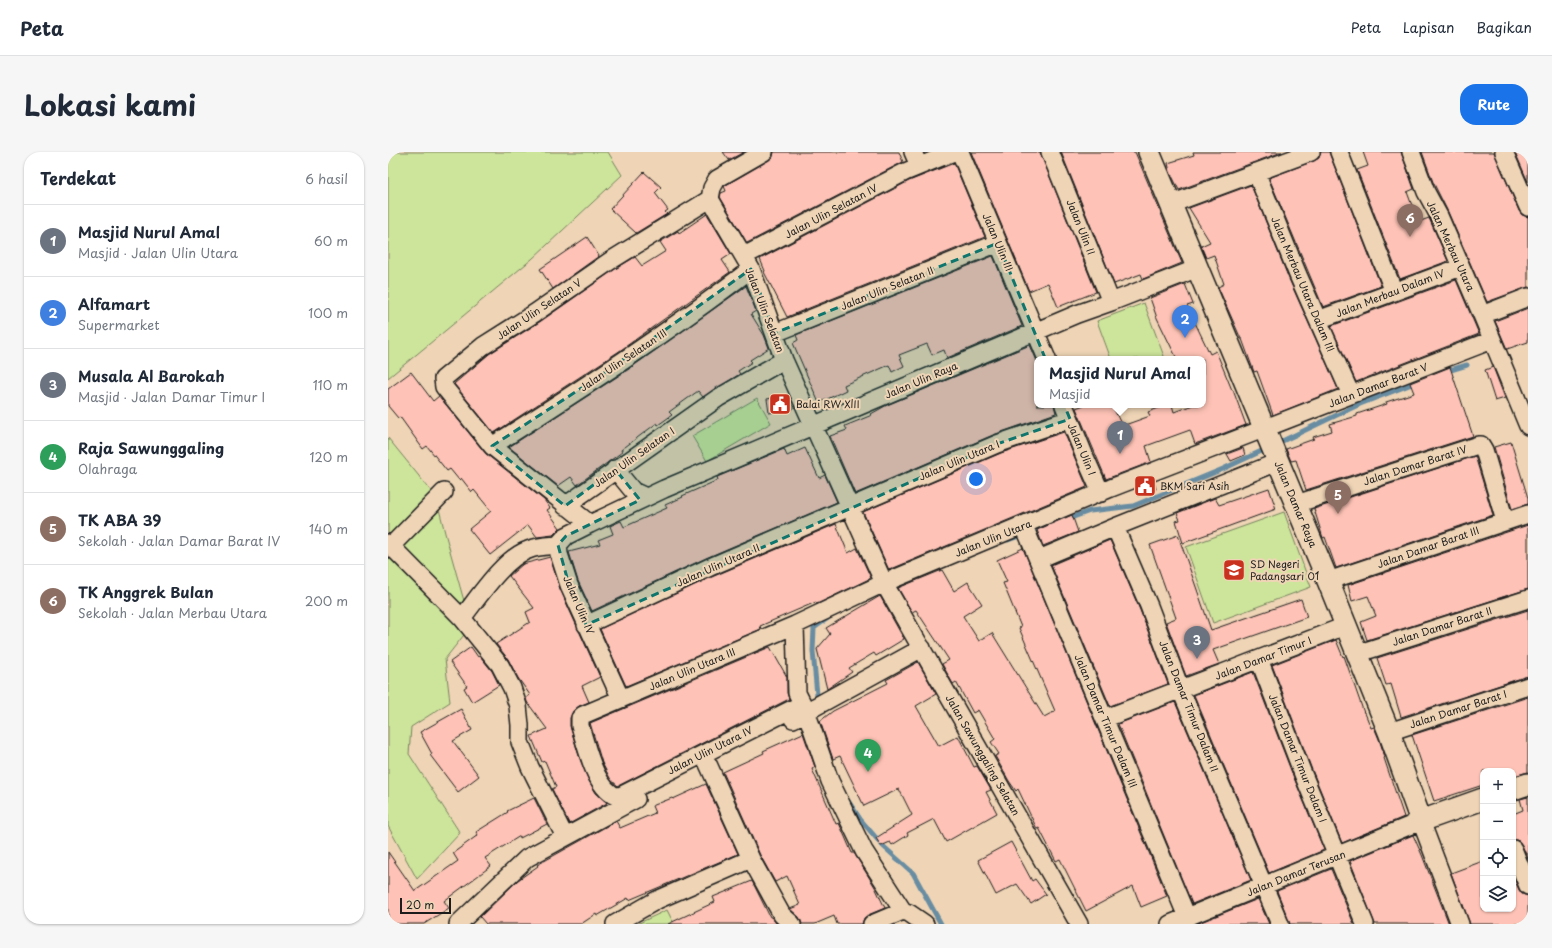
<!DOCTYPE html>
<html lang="id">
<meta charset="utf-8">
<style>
body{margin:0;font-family:"Playpen Sans",sans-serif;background:#f6f6f7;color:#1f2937}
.controls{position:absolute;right:12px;bottom:12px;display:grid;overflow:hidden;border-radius:8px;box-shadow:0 1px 3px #0004}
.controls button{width:36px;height:36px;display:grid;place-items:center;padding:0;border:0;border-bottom:1px solid #e0e1e3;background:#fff;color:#1f2937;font:20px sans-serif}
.scale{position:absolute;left:12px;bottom:10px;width:51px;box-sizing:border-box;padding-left:4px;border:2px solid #1c1c1c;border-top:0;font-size:11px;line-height:14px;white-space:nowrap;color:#1c1c1c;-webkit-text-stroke:3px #efd5b6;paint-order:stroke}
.you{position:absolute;left:588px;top:327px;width:14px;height:14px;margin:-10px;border:3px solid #fff;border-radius:50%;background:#1a73e8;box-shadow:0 0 0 6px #1a73e833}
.badge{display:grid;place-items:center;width:26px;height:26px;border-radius:50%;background:#1a73e8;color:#fff;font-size:13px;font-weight:700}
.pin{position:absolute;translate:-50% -33px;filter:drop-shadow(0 1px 2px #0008)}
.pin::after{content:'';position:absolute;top:21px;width:14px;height:12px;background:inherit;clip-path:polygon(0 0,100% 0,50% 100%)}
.popup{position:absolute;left:646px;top:204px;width:172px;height:52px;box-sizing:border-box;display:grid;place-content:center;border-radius:8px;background:#fff;filter:drop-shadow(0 1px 3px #0005);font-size:13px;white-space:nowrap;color:#747a83}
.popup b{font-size:15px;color:#1f2937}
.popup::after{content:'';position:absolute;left:50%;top:100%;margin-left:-8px;border:8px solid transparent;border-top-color:#fff}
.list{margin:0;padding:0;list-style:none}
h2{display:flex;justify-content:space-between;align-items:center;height:52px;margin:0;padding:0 16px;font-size:17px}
h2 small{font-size:13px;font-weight:400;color:#747a83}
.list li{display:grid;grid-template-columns:26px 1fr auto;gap:12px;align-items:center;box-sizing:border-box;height:72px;padding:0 16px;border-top:1px solid #e0e1e3}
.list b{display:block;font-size:15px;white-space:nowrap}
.list p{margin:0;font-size:13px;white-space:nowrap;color:#747a83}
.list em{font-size:13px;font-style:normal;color:#747a83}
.icon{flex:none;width:22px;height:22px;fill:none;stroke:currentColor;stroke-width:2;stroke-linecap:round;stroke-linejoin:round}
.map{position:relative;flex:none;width:1140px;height:772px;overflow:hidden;border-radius:16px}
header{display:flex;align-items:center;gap:24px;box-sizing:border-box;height:56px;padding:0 20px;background:#fff;border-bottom:1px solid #e0e1e3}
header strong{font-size:19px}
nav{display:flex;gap:22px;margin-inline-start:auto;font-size:14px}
.intro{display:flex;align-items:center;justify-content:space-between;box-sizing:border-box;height:96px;padding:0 24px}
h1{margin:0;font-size:28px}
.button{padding:10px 18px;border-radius:16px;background:#1a73e8;color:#fff;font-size:14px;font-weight:700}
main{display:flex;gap:24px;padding:0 24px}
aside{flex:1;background:#fff;border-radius:16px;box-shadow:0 1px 3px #0004}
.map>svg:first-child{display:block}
.green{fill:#cde59b;stroke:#74805c}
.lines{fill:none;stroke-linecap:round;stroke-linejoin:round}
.stream{stroke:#678ca1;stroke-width:5}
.building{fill:#fec3b6;stroke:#1c1c1c}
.minor-casing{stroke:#1c1c1c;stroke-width:20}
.tertiary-casing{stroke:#1c1c1c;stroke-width:24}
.minor{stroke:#efd5b6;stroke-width:17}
.tertiary{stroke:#efd5b6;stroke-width:21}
.marked{fill:#0f766e;fill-opacity:0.2;stroke:#0f766e;stroke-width:3;stroke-dasharray:8 5;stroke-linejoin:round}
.labels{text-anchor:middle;stroke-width:4;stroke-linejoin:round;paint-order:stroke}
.street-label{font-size:10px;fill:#1c1c1c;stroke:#efd5b6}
.poi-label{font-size:10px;fill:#1c1c1c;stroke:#efd5b6;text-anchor:start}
</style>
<header>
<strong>Peta</strong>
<nav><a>Peta</a><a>Lapisan</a><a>Bagikan</a></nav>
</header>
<div class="intro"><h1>Lokasi kami</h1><a class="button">Rute</a></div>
<main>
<aside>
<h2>Terdekat<small>6 hasil</small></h2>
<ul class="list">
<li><span class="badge" style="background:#6b7280">1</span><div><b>Masjid Nurul Amal</b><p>Masjid · Jalan Ulin Utara</p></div><em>60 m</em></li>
<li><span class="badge" style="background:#3f7fe0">2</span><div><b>Alfamart</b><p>Supermarket</p></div><em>100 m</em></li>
<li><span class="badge" style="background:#6b7280">3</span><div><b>Musala Al Barokah</b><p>Masjid · Jalan Damar Timur I</p></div><em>110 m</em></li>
<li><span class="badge" style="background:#2e9e5b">4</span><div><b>Raja Sawunggaling</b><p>Olahraga</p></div><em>120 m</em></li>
<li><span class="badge" style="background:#8d6e63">5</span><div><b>TK ABA 39</b><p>Sekolah · Jalan Damar Barat IV</p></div><em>140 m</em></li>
<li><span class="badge" style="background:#8d6e63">6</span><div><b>TK Anggrek Bulan</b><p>Sekolah · Jalan Merbau Utara</p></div><em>200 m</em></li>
</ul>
</aside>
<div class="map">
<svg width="1140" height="772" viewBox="0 0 1140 772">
<rect width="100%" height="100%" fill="#efd5b6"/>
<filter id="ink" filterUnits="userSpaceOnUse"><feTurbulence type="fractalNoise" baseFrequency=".025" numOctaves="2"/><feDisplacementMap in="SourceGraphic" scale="8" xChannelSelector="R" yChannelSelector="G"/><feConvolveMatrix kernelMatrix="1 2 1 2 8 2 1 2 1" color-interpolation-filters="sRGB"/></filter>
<g filter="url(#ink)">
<path class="green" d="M0,0H220L234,23L144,107L0,226Z
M756,151L777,207H723L709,169Z
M369,246L383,271L319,309L304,284Z
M0,286L48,345L57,381L83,474L57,507L62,550L23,575L21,602L72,681L29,727L0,674Z
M896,360L923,435L825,471L798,395Z
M279,758L286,772H249Z"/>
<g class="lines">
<path class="stream" d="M1056,220L1079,213
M888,292L972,252L1029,230
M680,367L702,359L745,354L835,317L880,296
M620,388L667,371
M428,550L429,543L425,499L426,476L440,466
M460,649L472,667L495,694L525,721L553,772"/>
</g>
<path class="building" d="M335,0H356L341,8Z
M386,0H511L515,10L359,91L332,45L333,41L338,39L336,34L381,8L385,5Z
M583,0H652L708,140L670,155L660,131L641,139Z
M673,0H747L794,111L755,127L753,122L726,132Z
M805,0H894L791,38L782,20L780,11L806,3Z
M933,0H941L993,134L935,155L881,26L926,9L931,6Z
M975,0H1013L1026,37L1019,40L1030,70L1041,66L1060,109L1012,127L969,18L980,14Z
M1034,0H1106L1131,59L1134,63L1140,65V135L1099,150L1060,60L1045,30Z
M1127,0H1140V30Z
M566,11L597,85L399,165L376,120L377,119L372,107L521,29Z
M256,20L273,35L267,41L280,58L277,60L279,62L248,81L222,57Z
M863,33L901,127L950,237L885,263L869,219L866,220L854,187H853L830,135L836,132L826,103L818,106L813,94L822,90L801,56Z
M319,62L343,102L334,108L342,120L230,200L106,281L66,232L101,202L153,169L227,117L247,105L254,114L278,99L272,90L290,79L291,81Z
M199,85L211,104L165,137L152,117Z
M605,104L634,174L559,206L556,198L544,203L539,192L511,203L516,214L504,220L501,213L456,233L458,238L431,251L405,191L410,188L408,183Z
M1068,128L1091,182L968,230L943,174Z
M797,132L805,152L799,154L822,202L828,199L844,238H845L858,273L807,292L802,278L758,294L763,310L718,327L688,256L696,253H724L734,274L762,264L760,260L779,253H784L786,260L805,253H815V207H789L769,166L762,146Z
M358,134L368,159L363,162L376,183L381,196L362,208L364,210L350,219L352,222L315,245L310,239L281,260L284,263L270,273L269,271L233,298L234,300L189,333L183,325L170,334L121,295L241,217Z
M1140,156V190L1119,197L1107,169Z
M642,193L649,209V253H666L668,261L605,283L467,342L442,284L459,278L457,274L484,263L483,262L499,253Z
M1062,215L1085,284L918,338L908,308L903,309L898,297L926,287L925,285L944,279L942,272L969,264V262L999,252L998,250L1026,241L1022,231Z
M1105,215L1117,246L1107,249L1097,218Z
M23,220L45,249L51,244L98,302L156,348L162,356L159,358L172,376L165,383L149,385L140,373L102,403L81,377L103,359L86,338L84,340L73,326L71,328L62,317L59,319L39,294L35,297L12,265L10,266L0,254V237Z
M401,243L405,257L381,261L379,247Z
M676,280L699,335L501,418L475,360L613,301Z
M1123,290L1140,346V352L1124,357L1106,295Z
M417,296L431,326L437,323L449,350L318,406L204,459L190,429L181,400L212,392L210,388L225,382L222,374L233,369L236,375L279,356L277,353L295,345L294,344L330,328L329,325L396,297L399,304Z
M855,296L857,303L843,309L839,302Z
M1087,304L1105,363L948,416L937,385L935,386L926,357Z
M766,330L768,337L750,344L748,337Z
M881,336L888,357L795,391L788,369L792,368L789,361L827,346L831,353Z
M684,363L690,380L655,394L649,378Z
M448,372L460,401L469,396L483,426L429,452L428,450L372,474L373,477L238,534L212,477L326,424Z
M1140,373V437L979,488L973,470L988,464L980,444L964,449L960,433Z
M790,383L823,478L913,447L919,465L825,498L831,512L798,524L778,470L788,466L762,393Z
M722,388L752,458L780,532L722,554L663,413Z
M635,396L779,744L753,755L745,734L698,759L672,707L668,709L651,676L649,677L630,637L628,639L621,629L607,604L611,602L603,590L607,587L590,558L585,561L568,530L565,532L554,512L561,508L528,458L524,460L510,436L554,418L566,439L580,430L594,452L575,464L591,489L604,481L656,565L667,559L631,476L633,475L615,431L619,430L609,408Z
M162,405L172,437L212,525L194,534L201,550L191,554L185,559L182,566V574L192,607L201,629L208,641L219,651L181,672L164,637L168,635L157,609L154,610L143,584L159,577L139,550L138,546L142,543L130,526L120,507L108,492L142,470L138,460L146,456L121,424L135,412Z
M492,444L516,487L488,504L486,501L461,516L464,520L439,537L429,497L442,482L438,476Z
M1140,458V524L1013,565L1003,532L998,533L989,506Z
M948,488L955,505L956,504L976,561H977L983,576L986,575L991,587L997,605L996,606L1000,618L1016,665L954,691L924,618L884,513Z
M83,495L90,505L92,504L104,519L111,533L84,550L76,536L79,534L62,510Z
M382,495L399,525V541L401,547L230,634L223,628L214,611L202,571Z
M530,510L548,542L528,554L551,594L570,584L586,615L589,614L603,638L598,640L609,661L558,690L546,667L519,681L520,683L504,693L502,690L493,694L488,686L524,663L511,637L476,654L452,604L445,607L432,569L445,559L500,531L498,528Z
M865,520L906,626L936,698L881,721L806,543Z
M1140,545V620L1126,624L1125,619H1095V633L1046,649L1024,583Z
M787,550L863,728L804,752L730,572Z
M73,557L84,578L65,589L91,624L70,640L42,603L44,602L32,580Z
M415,581L427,615L424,617L448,672L451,671L464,701H466L487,735L497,756L480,763L476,766L474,772H449L446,764L427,772H414L411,765L402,757L412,753L399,724L387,730L372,703L335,620L376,601L375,599Z
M318,632L350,702L241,748L240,746L209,764L208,762L193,772H98L92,765L130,728L150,714L149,713L228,669L232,676L267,661L264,654L284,646L285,647Z
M1140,645V707L1134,693L1131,689L1125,687V662L1135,658L1132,647Z
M146,646L159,672L132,686V684L97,706L103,714L56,749L61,756L36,772H0V700L27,739L70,709L65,701L90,683L88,680L120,660L119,659Z
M1025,683L1034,703L1061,772H987L962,709Z
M623,690L644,729L647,727L658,742L643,752L629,732L608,743L590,708Z
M1095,709V757H1125V724L1131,738L1134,742L1140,744V772H1082L1063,721Z
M943,717L966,772H902L889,739Z
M364,729L382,765H383L389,772H280L327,750L325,745Z
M870,747L881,772H808Z"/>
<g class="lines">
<g class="minor-casing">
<path id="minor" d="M525,0L531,14
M572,0L659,207
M662,0L723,150
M951,0L1006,140
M1023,0L1038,40L1051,64L1094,163L1140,274
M1116,0L1140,55
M868,20L910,123L963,243
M322,47L222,109L147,161L95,194L55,227L56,235L104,294L202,372L276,337L689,162L723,150L810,116
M322,47L363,117L396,208L496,431L723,336L1104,188
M322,47L324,36L329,27L376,0
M783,52L923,0
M356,104L517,20L566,0
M1094,163L1140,145
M930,168L1073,115
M387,181L610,91
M676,253L697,305L713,341
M104,294C192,238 280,181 363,117
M227,317L245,339L258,345
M908,352L1090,293H1093L1096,298L1117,369
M177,354L330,246L396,208
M202,372L178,384L170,393L171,402L181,433L233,547
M636,374L799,765
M727,375L761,454L794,541L892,772
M0,391L74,466L112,513L124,536L130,554L132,573V590L142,615L177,685
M3,394L56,340
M651,407L727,375L890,310
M940,429L1140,362
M74,466C90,446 116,406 140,398C149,394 160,394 170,393
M198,473L322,415L609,292L682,267
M407,473L409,541L418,559L442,629L476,699L515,759L484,772
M968,502L1140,447
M871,507L915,622L977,772
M414,552L230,645C207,638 199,595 192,574V566L195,563L407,473L496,431L691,772
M718,566L957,474
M405,567L534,496
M1001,580L1140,534
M320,612L363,707L394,763L404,772
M1125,697L1140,734
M515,759L521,761L537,772
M70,772L139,706L248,647
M227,772L269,748L363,707
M782,772L1033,669L1072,772"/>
</g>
<g class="tertiary-casing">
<path id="tertiary" d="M761,0L940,429L1001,580L1033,669L1095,647
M1125,637L1140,632"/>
</g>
<use href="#minor" class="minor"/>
<use href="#tertiary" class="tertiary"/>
</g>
</g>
<path class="marked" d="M610,91L682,267L609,292L198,473L181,433L170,393L178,384L252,348L227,317L177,354L104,294L209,226L363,117L387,181Z"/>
<defs>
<g id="civic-square" transform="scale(1.15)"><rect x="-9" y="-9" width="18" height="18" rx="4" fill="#c8321e" stroke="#efd5b6"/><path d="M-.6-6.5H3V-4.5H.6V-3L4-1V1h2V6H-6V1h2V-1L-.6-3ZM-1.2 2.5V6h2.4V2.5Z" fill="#fff"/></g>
<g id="school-square" transform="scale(1.15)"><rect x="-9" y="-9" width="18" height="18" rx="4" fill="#c8321e" stroke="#efd5b6"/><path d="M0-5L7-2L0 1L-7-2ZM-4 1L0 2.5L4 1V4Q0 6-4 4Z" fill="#fff"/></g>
</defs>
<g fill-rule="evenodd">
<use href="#civic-square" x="392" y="252"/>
<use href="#civic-square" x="757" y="334"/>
<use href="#school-square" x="846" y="418"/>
</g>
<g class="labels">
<g class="street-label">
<text transform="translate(443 59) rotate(-28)" y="4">Jalan Ulin Selatan IV</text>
<text transform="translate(693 75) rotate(68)" y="4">Jalan Ulin II</text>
<text transform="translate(610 90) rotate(67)" y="4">Jalan Ulin III</text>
<text transform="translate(1063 94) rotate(65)" y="4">Jalan Merbau Utara</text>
<text transform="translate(915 132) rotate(67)" y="4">Jalan Merbau Utara Dalam III</text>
<text transform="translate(499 136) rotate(-22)" y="4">Jalan Ulin Selatan II</text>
<text transform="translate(1002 141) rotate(-21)" y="4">Jalan Merbau Dalam IV</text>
<text transform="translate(151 157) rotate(-34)" y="4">Jalan Ulin Selatan V</text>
<text transform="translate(377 158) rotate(69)" y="4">Jalan Ulin Selatan</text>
<text transform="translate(235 208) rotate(-34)" y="4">Jalan Ulin Selatan III</text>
<text transform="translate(533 228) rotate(-23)" y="4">Jalan Ulin Raya</text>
<text transform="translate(990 233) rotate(-21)" y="4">Jalan Damar Barat V</text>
<text transform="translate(694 297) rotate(67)" y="4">Jalan Ulin I</text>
<text transform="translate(246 305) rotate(-35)" y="4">Jalan Ulin Selatan I</text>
<text transform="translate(571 308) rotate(-23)" y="4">Jalan Ulin Utara I</text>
<text transform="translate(1027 313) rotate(-18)" y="4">Jalan Damar Barat IV</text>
<text transform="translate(908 352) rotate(67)" y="4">Jalan Damar Raya</text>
<text transform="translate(605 386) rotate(-22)" y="4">Jalan Ulin Utara</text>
<text transform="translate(1040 395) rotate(-19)" y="4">Jalan Damar Barat III</text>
<text transform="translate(330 413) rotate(-24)" y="4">Jalan Ulin Utara II</text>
<text transform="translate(191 453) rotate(67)" y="4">Jalan Ulin IV</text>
<text transform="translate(1054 474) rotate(-18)" y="4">Jalan Damar Barat II</text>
<text transform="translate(875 506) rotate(-21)" y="4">Jalan Damar Timur I</text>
<text transform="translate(304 517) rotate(-23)" y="4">Jalan Ulin Utara III</text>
<text transform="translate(801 554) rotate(68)" y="4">Jalan Damar Timur Dalam II</text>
<text transform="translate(1070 557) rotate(-18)" y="4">Jalan Damar Barat I</text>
<text transform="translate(718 569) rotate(67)" y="4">Jalan Damar Timur Dalam III</text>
<text transform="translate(322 598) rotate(-27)" y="4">Jalan Ulin Utara IV</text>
<text transform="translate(595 603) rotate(60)" y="4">Jalan Sawunggaling Selatan</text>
<text transform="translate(910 606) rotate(68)" y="4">Jalan Damar Timur Dalam I</text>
<text transform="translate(908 721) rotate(-22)" y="4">Jalan Damar Terusan</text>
</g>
<g class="poi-label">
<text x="408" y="256">Balai RW XIII</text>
<text x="772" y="338">BKM Sari Asih</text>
<text x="862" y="416">SD Negeri<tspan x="862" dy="12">Padangsari 01</tspan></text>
</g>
</g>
</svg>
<div class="controls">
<button>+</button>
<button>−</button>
<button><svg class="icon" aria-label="locate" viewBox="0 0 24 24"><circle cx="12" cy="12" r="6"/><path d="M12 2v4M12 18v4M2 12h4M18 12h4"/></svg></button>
<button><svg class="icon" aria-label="layers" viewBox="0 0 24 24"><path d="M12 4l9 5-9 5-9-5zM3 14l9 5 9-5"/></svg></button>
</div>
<div class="scale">20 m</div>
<div class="you"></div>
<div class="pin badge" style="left:732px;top:302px;background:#6b7280">1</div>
<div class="popup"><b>Masjid Nurul Amal</b>Masjid</div>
<div class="pin badge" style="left:797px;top:186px;background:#3f7fe0">2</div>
<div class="pin badge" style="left:809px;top:507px;background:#6b7280">3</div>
<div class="pin badge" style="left:480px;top:620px;background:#2e9e5b">4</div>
<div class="pin badge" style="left:950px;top:362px;background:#8d6e63">5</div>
<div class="pin badge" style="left:1022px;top:85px;background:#8d6e63">6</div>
</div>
</main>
